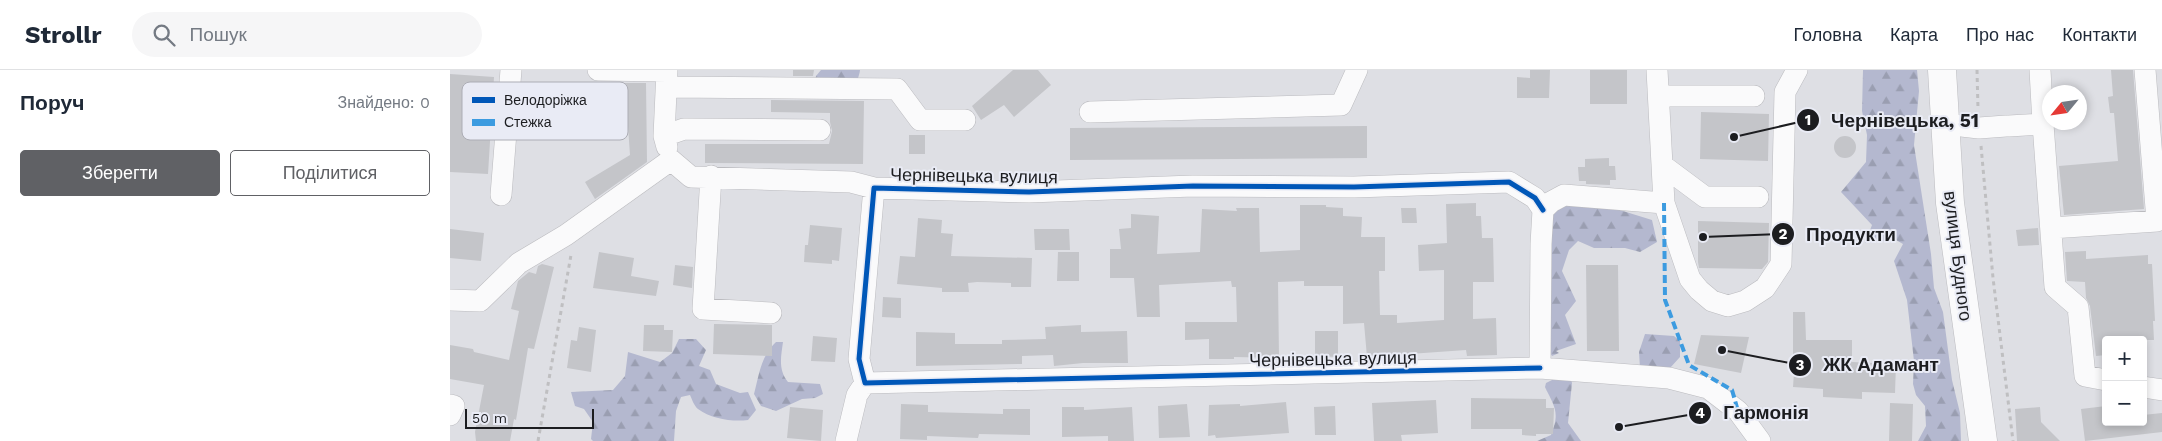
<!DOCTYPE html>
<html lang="uk">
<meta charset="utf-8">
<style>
body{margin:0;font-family:"Work Sans",sans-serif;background:#f6f6f7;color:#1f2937}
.controls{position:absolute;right:15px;bottom:15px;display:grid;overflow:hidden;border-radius:5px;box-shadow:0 2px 8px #0003}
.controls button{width:45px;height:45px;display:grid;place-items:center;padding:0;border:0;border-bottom:1px solid #e0e1e3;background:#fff;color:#1f2937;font:25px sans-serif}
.compass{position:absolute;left:1592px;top:15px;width:45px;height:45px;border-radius:50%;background:#fff;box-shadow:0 2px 8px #0003;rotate:241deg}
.scale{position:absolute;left:15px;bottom:12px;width:129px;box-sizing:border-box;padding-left:5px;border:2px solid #1c1d20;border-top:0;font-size:14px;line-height:18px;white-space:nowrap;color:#1c1d20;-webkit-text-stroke:4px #e9ebf5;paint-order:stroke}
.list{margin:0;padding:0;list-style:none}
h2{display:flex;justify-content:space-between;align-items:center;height:65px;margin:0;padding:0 20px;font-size:21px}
h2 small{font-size:16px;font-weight:400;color:#747a83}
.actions{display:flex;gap:10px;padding:15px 20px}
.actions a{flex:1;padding:11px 0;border:1px solid #606165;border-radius:5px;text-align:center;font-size:18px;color:#606165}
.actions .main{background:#606165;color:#fff}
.icon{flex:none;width:28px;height:28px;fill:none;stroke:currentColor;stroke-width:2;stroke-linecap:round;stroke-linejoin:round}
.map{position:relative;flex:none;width:1712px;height:371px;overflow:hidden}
header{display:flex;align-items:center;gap:30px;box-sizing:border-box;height:70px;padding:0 25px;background:#fff;border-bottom:1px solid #e0e1e3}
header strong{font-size:24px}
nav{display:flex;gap:28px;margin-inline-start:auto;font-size:18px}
.search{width:350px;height:45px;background:#f6f6f7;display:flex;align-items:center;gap:12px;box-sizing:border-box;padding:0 18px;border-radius:28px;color:#747a83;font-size:19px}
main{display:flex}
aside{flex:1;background:#fff}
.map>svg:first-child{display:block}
.forest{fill:url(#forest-firs)}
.building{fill:#c4c5c9}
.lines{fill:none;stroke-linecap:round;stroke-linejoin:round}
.minor-casing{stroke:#bbbbbf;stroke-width:22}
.highway-casing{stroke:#bbbbbf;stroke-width:29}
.path{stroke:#bfbfc1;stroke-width:3;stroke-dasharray:4 4;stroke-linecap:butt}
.minor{stroke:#fafafb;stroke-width:21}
.highway{stroke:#fafafb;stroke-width:28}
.quiet{stroke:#3c9be0;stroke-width:4;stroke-dasharray:8 4;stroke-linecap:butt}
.cycleway-casing{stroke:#e9ebf5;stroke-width:8}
.cycleway{stroke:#0057b8;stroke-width:5}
.labels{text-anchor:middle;stroke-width:4;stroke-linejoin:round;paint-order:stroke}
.street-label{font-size:18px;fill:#1c1d20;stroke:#e9ebf5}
.key{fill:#e9ebf5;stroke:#acadb5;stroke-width:1}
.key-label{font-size:14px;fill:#1c1d20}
.leader{fill:none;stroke:#1c1d20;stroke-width:2}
.callout-dot{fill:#1c1d20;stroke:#e9ebf5;stroke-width:2}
.mark-label{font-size:15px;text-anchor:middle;font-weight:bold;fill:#fff}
.callout-label{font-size:19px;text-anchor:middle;font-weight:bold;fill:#1c1d20;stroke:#e9ebf5;stroke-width:4;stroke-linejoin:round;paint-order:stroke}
</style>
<header>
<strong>Strollr</strong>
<div class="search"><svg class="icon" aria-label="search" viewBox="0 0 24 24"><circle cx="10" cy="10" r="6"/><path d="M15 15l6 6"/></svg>Пошук</div>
<nav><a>Головна</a><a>Карта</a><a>Про нас</a><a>Контакти</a></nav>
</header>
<main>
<aside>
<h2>Поруч<small>Знайдено: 0</small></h2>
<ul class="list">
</ul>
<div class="actions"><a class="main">Зберегти</a><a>Поділитися</a></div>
</aside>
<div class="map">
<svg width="1712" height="371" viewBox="0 0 1712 371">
<defs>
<pattern id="forest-firs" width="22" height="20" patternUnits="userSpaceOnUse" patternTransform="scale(1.25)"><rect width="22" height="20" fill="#b4b8cf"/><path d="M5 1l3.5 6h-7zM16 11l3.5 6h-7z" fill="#9a9eb1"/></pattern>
</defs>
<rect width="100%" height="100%" fill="#dedfe4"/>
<path class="forest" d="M371,0H410C410,4 407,8 408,13L364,21L366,6Z
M1413,0H1467L1469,21L1464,75L1481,184L1484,218L1493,242L1502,310L1510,343L1511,371H1468L1476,356L1475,336L1466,325L1463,314L1464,291L1457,230L1444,191L1453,174L1446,170L1415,173L1422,155L1391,122L1416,92L1417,65L1412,41Z
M1124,132L1160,137L1202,150L1207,172L1190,182L1175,178H1144L1128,171L1119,180L1112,201L1126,231L1115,245L1126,274L1106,281L1109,283L1102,286L1094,272L1097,143Z
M1195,264L1224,266L1230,271V287L1220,298H1190L1189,282Z
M229,269H246L256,280L249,296L260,300L266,314L290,323L298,322L306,340L298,350C283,352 261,349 248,339C244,336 242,329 240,325L231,327L226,341L224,371H143L141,369L143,352L134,339L125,336L121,322L163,320L175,306L178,282L210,292L222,283Z
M326,272H333C331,287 328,300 338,312L370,314L373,324L365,328L352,329L326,341L311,336L304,324C309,305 311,286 326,272Z
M1110,306L1121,310L1122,313L1118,353L1131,371H1087L1101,365C1110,342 1105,338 1095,317L1096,313Z"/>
<path class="building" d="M343,0H364L363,6H343Z
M563,0H588L601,15L564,47L554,35L531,50L522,36Z
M1080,0H1100L1099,28H1067V7L1080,8Z
M1140,0H1177V34H1140Z
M1661,0H1683L1694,139L1614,145L1609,96L1668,91L1664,43H1660L1658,27L1663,26Z
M0,4L44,7L38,104L0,102Z
M175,13H196L197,92L145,129L135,112L180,85Z
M321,30L414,31L413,94L255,93V74H379L382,61L380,52V43L321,42Z
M1251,42L1319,44L1318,91L1250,89Z
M917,56V88L620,90V58Z
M459,65H475V84H459Z
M1384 77a11 11 0 1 1 22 0a11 11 0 1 1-22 0Z
M1159,88V96H1165L1166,110H1160V115L1136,114V111H1129L1128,97H1135V89Z
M1026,133V146H1031L1032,168H1043L1044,212H1023V249L1046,248L1047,285L1017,286L1016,280L917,287L914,253L893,254V216H854V211L828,212L829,288L784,287V289H759V269L735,270V252H787L786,217H782L781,211L709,215L710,247H687L684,208H660V179H671L669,159L681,158V144L709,146L707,184L750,182L752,139L787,141L786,138H809L810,182L850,180V135H876V137L893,138V146L912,147L911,167H935V201H929L930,245H947V253L994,250V200L969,201L968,175L997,173L996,134Z
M951,138H966L967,153H952Z
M468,148L492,150L491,163L503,164L501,186L582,188L581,217H561V213L527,212L518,213L519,222H492V218L447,214L450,186L465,187Z
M1248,151L1319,153L1318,192L1312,199L1249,198L1248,192Z
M360,155L392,158L389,191L382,190V194L354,192L355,175H358Z
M1588,158L1589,175L1568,176L1566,160Z
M0,159L34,163L31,191L0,188Z
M584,159H619L620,180H585Z
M1636,181V189L1698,185V194H1702L1705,251H1703L1704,270H1656V285L1646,286L1640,236L1636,228L1635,212L1617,211L1615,182Z
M149,182L184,188L181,206L209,211L206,226L143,218Z
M608,182H629V211H607Z
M92,194L104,197L84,279L78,278L66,350L64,349L60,371H26L25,362L34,315L0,309V275L23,279L24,282L59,290L69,241L61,239L68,211L79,202L86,204L88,196Z
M225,195L243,197L242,218L223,215Z
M1136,195H1168L1169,281H1137Z
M433,227L451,228V248L432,247Z
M1343,242H1355L1356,270H1402V292L1446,294L1445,323L1412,322V329L1373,327V319L1343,317L1345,288H1343Z
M264,254L322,255V286L263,284Z
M194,255H214V260H223L222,282L193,281Z
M631,255V262L677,261L678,293H633L604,296L603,285L572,286V294L466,296V262L505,263V274H552V270L596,269L595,257Z
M129,257L146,260L141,302L117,298L121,270L127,271Z
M865,261H888V287L865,286Z
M1251,265L1299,267L1291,303L1244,294Z
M363,266L387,268L385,292L361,291Z
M1021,328L1096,329V338H1104L1103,364H1086V366L1072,365V359H1021Z
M986,330L988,363L951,365L952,371H924L922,333Z
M836,332L839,363L766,368L765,365L758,366L759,335L790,334V336Z
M1440,333L1463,334L1462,371H1439Z
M451,334L478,335V342L553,344V339H580V365L529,364L528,368L477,366V370L450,369Z
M737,334L740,367L709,368L708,336Z
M885,336L886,365H865L864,337Z
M1656,336V352H1693V345L1712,343V362L1635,371L1631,339Z
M340,337L373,340L371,371L337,368Z
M612,337H634V340L682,337L684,371H658V366L612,367Z
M1590,337L1591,352L1610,371H1567L1565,339Z"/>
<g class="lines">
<g class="minor-casing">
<path id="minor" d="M148,0L217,1
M217,0L214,66L217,77
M1207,0L1214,133L1114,125L1101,132L1093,140L1091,174L1090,298L1219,308L1258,318L1288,341L1310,371
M217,17L447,19L470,50H515
M1209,26H1304
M640,42L891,35L907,0
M1494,54L1529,58L1556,56
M1593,54L1605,217L1628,237L1635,306L1656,310
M1559,56L1593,54L1590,0
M214,66L234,59L370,60
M221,90L241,107L401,112L424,118
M1212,95L1255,127H1308
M261,106L253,239L321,243
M51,125L61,0
M1214,133L1240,209L1249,220L1262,231L1278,236L1295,231L1315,218L1331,194L1335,22L1347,0
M1601,158L1707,151L1695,0
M0,230L30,231L69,193L116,165L221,90
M1090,298L415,313L409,289L424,118L579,122L743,116L904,117L1059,112L1085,128L1093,140
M1693,317L1712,320
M0,335L4,336L0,345
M396,371L407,325L415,313"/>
</g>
<g class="highway-casing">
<path id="highway" d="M1492,0L1500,133L1533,371"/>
</g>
<path class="path" d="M1527,0L1528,39
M1531,76L1543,208L1563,371
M88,371L121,185"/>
<use href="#minor" class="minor"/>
<use href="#highway" class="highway"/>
<path class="quiet" d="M1214,133L1215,230L1239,295L1282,320L1288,341"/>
<g class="cycleway-casing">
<path id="cycleway" d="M1090,298L415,313L409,289L424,118L579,122L743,116L904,117L1059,112L1085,128L1093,140"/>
</g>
<use href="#cycleway" class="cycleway"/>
</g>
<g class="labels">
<g class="street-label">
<text transform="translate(524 106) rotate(1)" y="6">Чернівецька вулиця</text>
<text transform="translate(1508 186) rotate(83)" y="6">вулиця Будного</text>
<text transform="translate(883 289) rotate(-1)" y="6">Чернівецька вулиця</text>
</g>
</g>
<rect x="12" y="12" width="166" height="58" rx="8" class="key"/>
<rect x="22" y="27" width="23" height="6" fill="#0057b8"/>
<rect x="22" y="49" width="23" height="7" fill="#3c9be0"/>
<g class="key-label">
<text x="54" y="35">Велодоріжка</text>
<text x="54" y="57">Стежка</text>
</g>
<path class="leader" d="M1284 67L1358 50M1253 167L1333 164M1272 280L1350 295M1169 357L1250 343"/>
<g class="callout-dot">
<circle cx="1284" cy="67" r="5"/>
<circle cx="1253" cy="167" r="5"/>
<circle cx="1272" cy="280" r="5"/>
<circle cx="1169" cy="357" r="5"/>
<circle cx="1358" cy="50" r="12"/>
<circle cx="1333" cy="164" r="12"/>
<circle cx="1350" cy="295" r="12"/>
<circle cx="1250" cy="343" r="12"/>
</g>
<g class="mark-label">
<text x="1358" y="55">1</text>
<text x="1333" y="169">2</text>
<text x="1350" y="300">3</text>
<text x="1250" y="348">4</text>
</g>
<g class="callout-label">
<text x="1455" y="57">Чернівецька, 51</text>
<text x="1401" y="171">Продукти</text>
<text x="1431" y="301">ЖК Адамант</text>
<text x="1316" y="349">Гармонія</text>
</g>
</svg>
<div class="controls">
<button>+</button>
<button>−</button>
</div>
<svg class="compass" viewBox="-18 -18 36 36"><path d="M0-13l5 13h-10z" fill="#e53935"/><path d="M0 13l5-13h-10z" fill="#747a83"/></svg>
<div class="scale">50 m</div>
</div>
</main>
